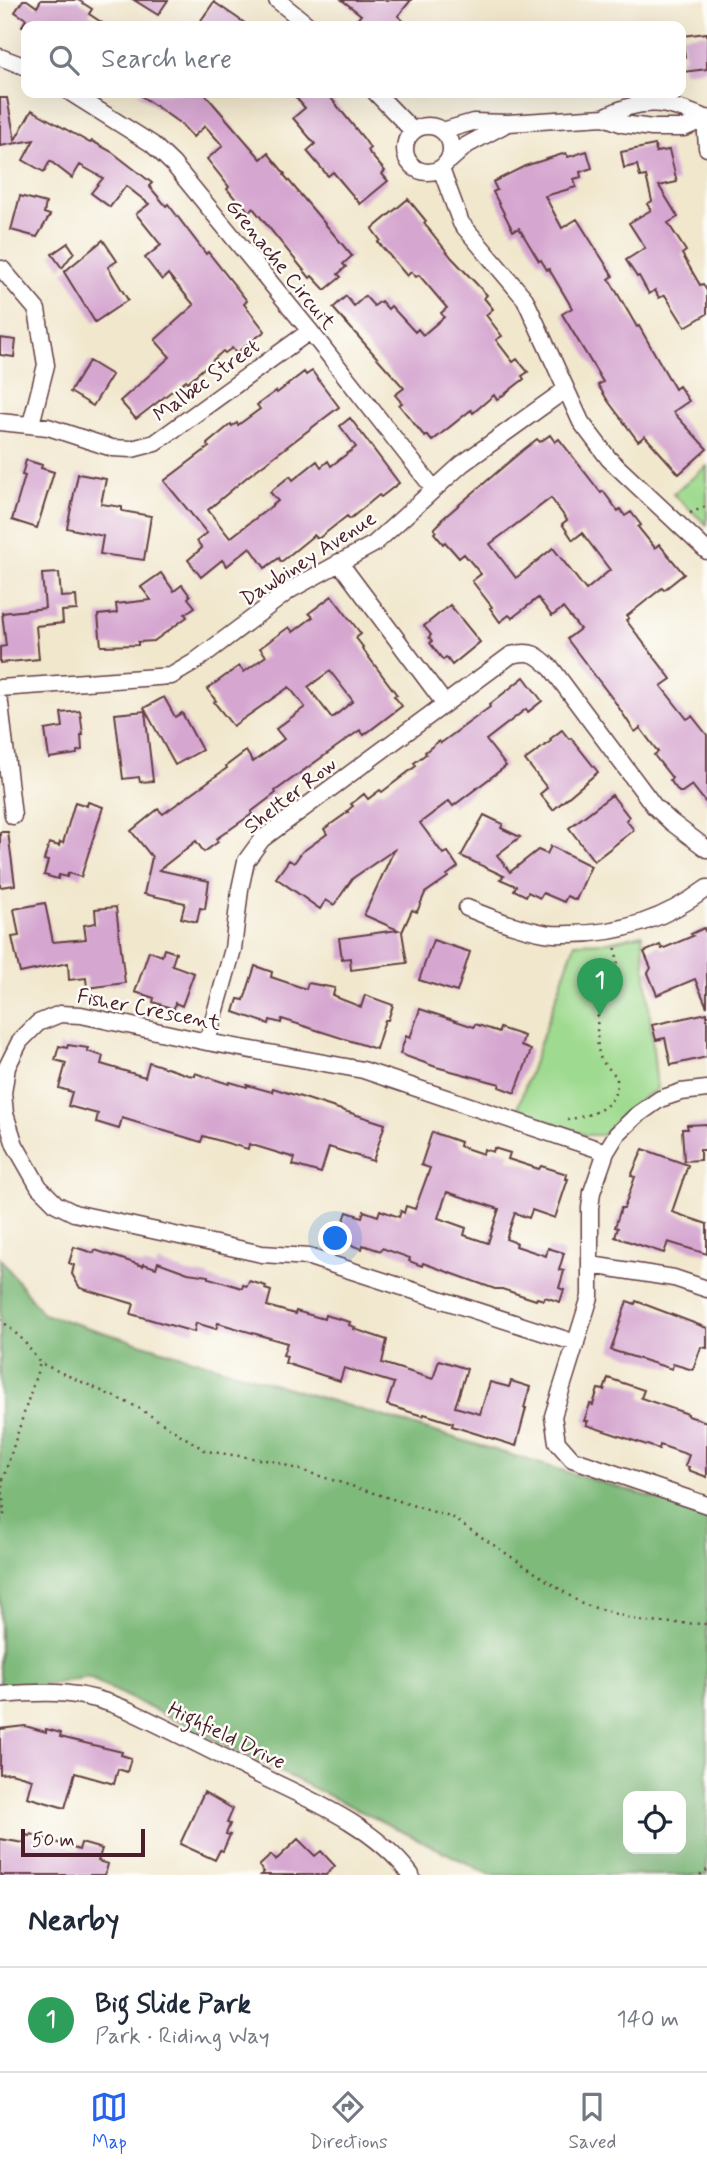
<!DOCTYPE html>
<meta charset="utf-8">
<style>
body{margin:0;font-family:Mynerve,sans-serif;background:#f6f6f7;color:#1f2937}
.controls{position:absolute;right:21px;bottom:21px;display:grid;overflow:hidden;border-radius:14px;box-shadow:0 7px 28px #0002}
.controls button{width:63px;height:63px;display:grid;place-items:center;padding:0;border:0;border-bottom:2px solid #e0e1e3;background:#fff;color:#1f2937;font:35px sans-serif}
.scale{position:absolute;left:21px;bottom:18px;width:124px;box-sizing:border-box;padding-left:7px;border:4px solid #4a1f2b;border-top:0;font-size:19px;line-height:24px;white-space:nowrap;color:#4a1f2b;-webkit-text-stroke:5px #fdfcf7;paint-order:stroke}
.you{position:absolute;left:336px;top:1239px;width:24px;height:24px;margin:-18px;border:5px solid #fff;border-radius:50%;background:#1a73e8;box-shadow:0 0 0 10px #1a73e833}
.badge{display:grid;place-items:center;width:46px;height:46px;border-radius:50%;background:#2563eb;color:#fff;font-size:23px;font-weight:700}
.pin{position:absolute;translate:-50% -58px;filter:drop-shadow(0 2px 4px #0008)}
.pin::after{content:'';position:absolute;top:37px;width:24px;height:21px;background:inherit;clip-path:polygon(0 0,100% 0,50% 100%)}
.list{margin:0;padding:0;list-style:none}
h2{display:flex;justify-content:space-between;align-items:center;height:91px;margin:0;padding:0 28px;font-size:30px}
h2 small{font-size:23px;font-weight:400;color:#747a83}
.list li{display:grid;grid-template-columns:46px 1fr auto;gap:21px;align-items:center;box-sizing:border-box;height:105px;padding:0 28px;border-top:2px solid #e0e1e3}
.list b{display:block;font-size:26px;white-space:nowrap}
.list p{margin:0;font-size:23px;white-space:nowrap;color:#747a83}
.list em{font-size:23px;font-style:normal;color:#747a83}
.icon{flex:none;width:38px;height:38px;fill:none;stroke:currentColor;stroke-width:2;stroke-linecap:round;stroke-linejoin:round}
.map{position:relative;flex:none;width:707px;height:1875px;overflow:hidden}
.search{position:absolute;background:#fff;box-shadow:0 7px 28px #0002;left:21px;right:21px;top:21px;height:77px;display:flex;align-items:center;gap:18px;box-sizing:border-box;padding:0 24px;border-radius:14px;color:#747a83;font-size:26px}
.sheet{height:196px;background:#fff}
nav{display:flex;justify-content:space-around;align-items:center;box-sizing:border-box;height:98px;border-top:2px solid #e0e1e3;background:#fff;font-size:19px;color:#747a83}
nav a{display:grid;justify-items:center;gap:4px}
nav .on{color:#2563eb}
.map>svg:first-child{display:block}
.green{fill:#9eda8f;stroke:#747c5d;stroke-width:2}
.forest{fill:#7eba7a;stroke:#646c52;stroke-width:2;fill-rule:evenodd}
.building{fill:#d5a6d0;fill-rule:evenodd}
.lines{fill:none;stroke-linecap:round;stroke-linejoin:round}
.minor-casing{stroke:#633d43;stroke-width:19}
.path{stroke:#633d43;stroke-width:2.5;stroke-dasharray:2 5;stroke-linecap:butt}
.minor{stroke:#fff;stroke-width:16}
.labels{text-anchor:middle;stroke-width:5;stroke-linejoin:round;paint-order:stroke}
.street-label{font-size:21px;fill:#4a1f2b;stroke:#fdfcf7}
</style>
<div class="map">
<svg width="707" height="1875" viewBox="0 0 707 1875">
<rect width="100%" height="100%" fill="#fdfcf7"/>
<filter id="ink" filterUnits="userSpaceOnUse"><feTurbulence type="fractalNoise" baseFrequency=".0143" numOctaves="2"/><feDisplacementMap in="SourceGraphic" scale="14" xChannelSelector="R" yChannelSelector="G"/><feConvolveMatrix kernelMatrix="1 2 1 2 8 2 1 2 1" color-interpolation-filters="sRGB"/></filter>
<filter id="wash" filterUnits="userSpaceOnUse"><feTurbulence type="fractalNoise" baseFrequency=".00686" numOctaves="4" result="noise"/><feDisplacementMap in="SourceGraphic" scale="28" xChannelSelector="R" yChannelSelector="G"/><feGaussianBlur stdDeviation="1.57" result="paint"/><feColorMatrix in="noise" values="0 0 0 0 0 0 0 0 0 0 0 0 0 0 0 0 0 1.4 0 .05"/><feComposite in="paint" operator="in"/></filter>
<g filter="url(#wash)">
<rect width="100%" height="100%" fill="#f1e7cd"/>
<path class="green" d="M707,466V525L673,494Z
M642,934L657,1090L647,1095L624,1113L614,1127L602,1135H585L517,1110L575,943L608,942Z"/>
<path class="forest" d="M0,1258L43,1314L707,1514V1875H491L87,1677L0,1694ZM628,1796H681V1849H628Z"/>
<g id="blocks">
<path class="building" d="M23,0H27L37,7L41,0H78L92,9L89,14L107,26H22L26,19L15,12Z
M134,0H168L158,15Z
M342,0H411L398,16L409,26H363L356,21L361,15Z
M214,2L249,26H197Z
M707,33V69L683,72L681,58L685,57L682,36Z
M137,93H204L261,159L268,153L285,174L284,175L352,256L343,264L346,267L338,274L341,277L325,290L312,276L310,278L253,208L249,212L240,200L238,202L227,189L229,187L207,159L223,146L205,126L193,137L181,124Z
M292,93H327L364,139L370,148L368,150L370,154L385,171L382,174L388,181L360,204L333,172L328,176L307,151L315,144L293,118L305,108Z
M0,98H7L15,140L32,110L90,143L92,141L112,152L152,183L149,186L166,206L168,204L206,254L208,252L247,301L244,304L265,331L236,353L232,348L225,353L223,351L188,382L186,380L136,419L120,401L170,357L155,340L194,305L168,274L162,280L145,258L161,245L136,214L149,204L126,186L110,207L91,193L103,178L80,165L72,178L50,161L44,172L23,160L34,140L0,146Z
M655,145L656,152L669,150L677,182L659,186L678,217L668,223L686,251L682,254L700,285L703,284L707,291V314L685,327L665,295L659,298L655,290L649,294L639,276L637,277L626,260L645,248L629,223L651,210L647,204L652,201L646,176L640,177L637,165L624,168L621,152Z
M587,151L592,168L580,172L581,177L574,179L576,187L545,196L562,228L577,219L613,276L609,279L637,327L639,326L675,389L679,386L689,401L673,412L707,449L679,474L645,436L638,441L608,401L598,385L603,382L562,314L572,308L549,269L547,270L541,260L539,261L519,228L513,231L493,192L497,190L493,182L525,166L566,153L568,157Z
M20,196L46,203L44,213L50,215L37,237L11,230Z
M408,199L426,221L424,223L452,258L487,295L484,298L493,309L486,315L502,336L496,340L513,362L517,359L528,372L522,376L524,379L497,400L494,395L473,413L471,410L432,441L427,435L425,437L399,405L402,403L395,395L404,388L333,308L346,296L354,306L365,296L374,306L381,301L388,309L391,306L415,332L418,329L423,335L444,317L441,313L447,308L419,275L416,277L411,272L407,276L378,242L380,240L372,229Z
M103,240L117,261L108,267L128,300L95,322L64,272Z
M68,243L74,252L62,268L52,254Z
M0,338L16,340L14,357L0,355Z
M89,361L112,375L93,406L70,392Z
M312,371L339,407L247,477L208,510L230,538L278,501L270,492L290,476L293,480L317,461L321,467L328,461L331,466L356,447L340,426L350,418L399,483L381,497L379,495L350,519L347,516L318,539L314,535L281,562L279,558L265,568L250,547L227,566L222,560L201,577L188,560L202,548L197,541L207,533L164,481L209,447L207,444L231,424L232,426L237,423L238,425L260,409L257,405L276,391L277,393L304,372L306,375Z
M550,435L555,442L559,439L601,493L603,491L618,511L620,509L625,516L631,512L641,525L638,527L655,548L659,544L684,574L664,590L662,588L627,616L629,618L626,620L671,679L661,686L687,719L692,716L707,735V804L692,785L682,792H679L670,780L672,778L654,755L658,752L640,728L635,732L615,702L567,639L580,629L563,608L552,616L538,598L512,618L509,615L500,622L490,608L492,607L472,581L481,574L464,554L459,558L445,542L443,544L434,533L436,531L434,529L441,522L440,521L523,450L537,439L540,442ZM551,498L567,520L562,524L573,540L582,533L610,570L586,590L553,548L516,578L490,544Z
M26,460L42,465L41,468L54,472L37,528L12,520L25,476L22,475Z
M78,474L106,479L101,504L122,507V511L151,516L144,560L100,554L103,536L67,528Z
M59,573L61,597L76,596L77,610L62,611L63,623L36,626L39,659L0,663V647L6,646L2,613L45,608L42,574Z
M161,573L174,591L182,585L190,596L188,598L195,607L185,614L187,617L154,641L138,642V645L101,646L98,615L117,613L116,604L151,600L141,587Z
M332,596L361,634L356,638L363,647L362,648L397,695L394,696L402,706L364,735L360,730L275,791L276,793L251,812L252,814L216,839L218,842L204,852L196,841L159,870L209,881L205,909L200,908L197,922L181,918L185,903L144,894L152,857L131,831L158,809L163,814L227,768L226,766L246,751L253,762L284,739L276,729L305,707L289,687L233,726L214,702L216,701L207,689L239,666L244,672L266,656L260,648L289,627L293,632L313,617L309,613ZM330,671L353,701L332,718L308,687Z
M450,605L480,642L452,665L446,657L443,660L430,643L432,641L429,637L431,635L424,626Z
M524,677L542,701L528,712L526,709L486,740L506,766L453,806L449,801L420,823L443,854L448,852L458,867L447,875L448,877L425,893L417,912L412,910L402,932L407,963L351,970L350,958L342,959L339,938L398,930L364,915L394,850L353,878L334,905L326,900L320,909L276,878L289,860L294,863L302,852L327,834L324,829L348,812L347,811L353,806L351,804L364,794L368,799L380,790L382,792L416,766L414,763L426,754L425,752L439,741L441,743L490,707L489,705Z
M164,697L175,717L182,713L202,750L175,765L144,708Z
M80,711L83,735H81L82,750L77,751V754L49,758L45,730L63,727L61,713Z
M145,711L153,781L140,782L139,777L123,779L115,714Z
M562,730L569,739L571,738L598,772L553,810L540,794L547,788L525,760L551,741L550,739Z
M612,795L629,817L626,820L634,830L594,861L569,828Z
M75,802L87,806L88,802L103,807L81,877L68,873L67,877L59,875L58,879L44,875L48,861L44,860L49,843L59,846L60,842L63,843Z
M484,815L503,824L501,828L520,837L497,855L510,872L538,850L547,854L551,846L591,866L576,900L567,896L564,902L543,893L540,898L528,892L526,896L514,890L516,886L500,879L504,876L461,856Z
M0,832H8L15,885L0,887Z
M45,903L53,942L86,939L84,925L96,923L95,909L116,907L125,983L87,988L86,978L69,980L68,963L20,973L12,937L19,936L14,909Z
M704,928L705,931L707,930V1007L695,979L657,995L648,973L651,968L644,952L660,945L662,949L693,936L691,934Z
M433,940L470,952L457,992L419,980Z
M164,949L176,953L172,965L194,973L182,1006L175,1003L174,1009L153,1002L154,998L135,992L149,951L162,956Z
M255,966L272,972L271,977L306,989L308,983L335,988L333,995L338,997V998L361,1007L365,995L393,1005L388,1020H385L376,1049L282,1019L281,1023L270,1020L269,1024L234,1012L238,999L244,1000Z
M420,1009L474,1027L475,1024L499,1032L500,1028L524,1036L521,1046L531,1050L515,1093L499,1087L500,1084L436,1067L400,1054L406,1036L410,1038Z
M707,1013V1057L671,1065L665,1038L656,1040L652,1025Z
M68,1045L88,1048L87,1051L103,1056L101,1064L145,1077L149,1062L188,1075L195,1076V1073L229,1084L230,1082L247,1087V1085L272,1092L273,1088L385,1124L373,1161L329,1147L321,1173L293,1165L295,1158L249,1144L248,1149L203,1136L201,1142L122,1118L119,1129L96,1122L98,1114L68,1106L72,1092L59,1088L66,1063L55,1060L59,1046L67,1048Z
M707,1124V1150H700V1160L684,1161L682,1129H688L687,1125Z
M432,1132L460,1142L459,1146L483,1154L484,1149L493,1152L494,1148L510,1153L508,1159L539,1169L541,1166L567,1174L566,1179H568L555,1218L532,1210L529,1218L515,1213L506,1239L517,1243L516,1246L546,1256L548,1248L564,1253L559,1270L564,1271L559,1288L564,1290L560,1302L545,1297L544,1300L537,1298L536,1300L502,1289H495L423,1263L422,1266L409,1261L410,1258L382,1248L381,1251L363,1245L362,1249L337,1240L347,1212L362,1217L364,1211L378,1216L380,1210L399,1217L401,1211L404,1213L406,1206L415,1209L430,1168L421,1165ZM447,1192L499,1209L488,1243L464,1235L466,1228L438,1218Z
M643,1149L688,1165L672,1212L707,1224V1254L668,1242L664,1253L615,1237L618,1228L615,1227L621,1208H624L635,1177L631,1176Z
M74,1247L94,1253L95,1250L143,1266L144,1264L156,1268L158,1262L188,1273L209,1276V1278L242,1288L243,1285L247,1286L249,1281L266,1286L265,1289L271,1291L267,1306L295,1314L296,1311L324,1319L325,1315L350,1322L349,1325L355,1327L354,1329L387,1340L382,1363L433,1379L439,1360L467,1369L455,1407L480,1414L490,1382L509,1387L511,1381L530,1387L524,1408H526L516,1446L452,1426L453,1423L424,1414L423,1416L387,1405L394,1383L344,1368L340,1381L285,1363L287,1356L283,1355L287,1343L218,1323L216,1329L196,1323L194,1332L131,1314L134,1304L80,1288L72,1274L74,1265L69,1263Z
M627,1301L635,1304L636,1301L707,1328V1348L701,1347L693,1370L673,1364L672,1369L611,1350Z
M608,1378L644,1390L641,1398L688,1414V1416L707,1422V1477L688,1470L689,1467L685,1466L689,1455L660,1445L659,1449L586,1425L588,1421H584L590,1404L593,1405L598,1389L604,1390Z
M25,1726L46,1732V1729L61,1733L60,1737L122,1752L121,1755L131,1758L127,1772L118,1769L114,1784L75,1773L65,1808L27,1797L32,1779L11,1773L0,1774V1729Z
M204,1792L233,1809L227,1823L230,1824L226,1834L230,1835L223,1851L220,1850L215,1860L180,1844Z
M31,1834L79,1850L81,1843L102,1849L98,1861L108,1864L105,1875H0V1839L24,1843L26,1835L30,1836Z
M298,1839L315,1856L321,1851L335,1866L326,1875H261L264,1872L259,1866L271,1855L276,1860Z"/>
</g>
</g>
<g filter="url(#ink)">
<use href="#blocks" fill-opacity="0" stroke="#633d43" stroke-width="2"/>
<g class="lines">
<g class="minor-casing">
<path id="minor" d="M277,0L309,26
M0,57L26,67
M71,93L152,144L173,164L310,331L434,489
M376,93L413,131
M604,117C643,97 665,101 705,118
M705,118L707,148
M405 149a23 23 0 1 1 46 0a23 23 0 1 1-46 0Z
M442,131L473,122L508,123L604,117L623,124L652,128H684L707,118
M449,161L467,145L508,123
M441,169L461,223L525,299L581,422L609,459L707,551
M2,269L37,310L46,365L31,424
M0,422L48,427L112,448L132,449L155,443L310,331
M339,562L445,704
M0,688L171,676L193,663L290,590L374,544L462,464L565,390
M0,703L13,816
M467,908C493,919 517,928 544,933C553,935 562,934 571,934C621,934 667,918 707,888
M207,1042L233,949L240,889L246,861L262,839L511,655C532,650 537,654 552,669L654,806L671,822L707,849
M707,1089L681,1092L660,1099L636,1116L617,1134L606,1152L592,1192L590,1208V1297L553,1416L557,1442L572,1459L707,1505
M591,1265L674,1278L707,1289
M576,1343L309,1257L262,1254L74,1213L56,1204L39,1187L15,1145L5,1114L3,1093L7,1067L20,1041L38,1023L60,1014L81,1015L207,1042L363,1070L606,1152
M0,1695C50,1691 81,1690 128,1710C172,1731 216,1753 259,1775C313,1801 374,1826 411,1875"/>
</g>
<path class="path" d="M690,513L707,506
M567,1120C592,1114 618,1110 617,1078C612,1070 603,1065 600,1057C596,1047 596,1011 601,1002C604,995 612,993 618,989L620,980L615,944
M0,1319L23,1340L40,1363L137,1407L206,1451L272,1461L453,1518L582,1604L644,1622L707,1624
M0,1521L4,1515L2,1482L40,1363
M700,1875L707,1870"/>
<use href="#minor" class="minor"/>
</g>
</g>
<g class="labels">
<g class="street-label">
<text transform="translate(281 264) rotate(51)" y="7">Grenache Circuit</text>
<text transform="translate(206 380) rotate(-36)" y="7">Malbec Street</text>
<text transform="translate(308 558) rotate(-33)" y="7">Dawbiney Avenue</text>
<text transform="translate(290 795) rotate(-38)" y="7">Shelter Row</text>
<text transform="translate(149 1009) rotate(11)" y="7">Fisher Crescent</text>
<text transform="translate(227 1735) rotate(26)" y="7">Highfield Drive</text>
</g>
</g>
</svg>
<div class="controls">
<button><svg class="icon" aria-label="locate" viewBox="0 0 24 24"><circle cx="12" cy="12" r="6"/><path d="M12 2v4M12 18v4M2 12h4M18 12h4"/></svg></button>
</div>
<div class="scale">50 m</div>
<div class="you"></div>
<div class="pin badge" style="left:600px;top:1016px;background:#2e9e5b">1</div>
<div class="search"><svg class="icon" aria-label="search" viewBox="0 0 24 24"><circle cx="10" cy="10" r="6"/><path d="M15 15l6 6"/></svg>Search here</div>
</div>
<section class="sheet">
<h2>Nearby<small></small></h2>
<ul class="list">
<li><span class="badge" style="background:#2e9e5b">1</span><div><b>Big Slide Park</b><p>Park · Riding Way</p></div><em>140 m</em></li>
</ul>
</section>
<nav>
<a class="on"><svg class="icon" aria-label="map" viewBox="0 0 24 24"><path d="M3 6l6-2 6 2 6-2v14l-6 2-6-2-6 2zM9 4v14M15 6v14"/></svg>Map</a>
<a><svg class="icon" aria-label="directions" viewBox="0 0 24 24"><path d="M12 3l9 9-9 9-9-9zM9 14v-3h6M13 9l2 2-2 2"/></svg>Directions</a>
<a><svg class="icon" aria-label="saved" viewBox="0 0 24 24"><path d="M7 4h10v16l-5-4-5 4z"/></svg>Saved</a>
</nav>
